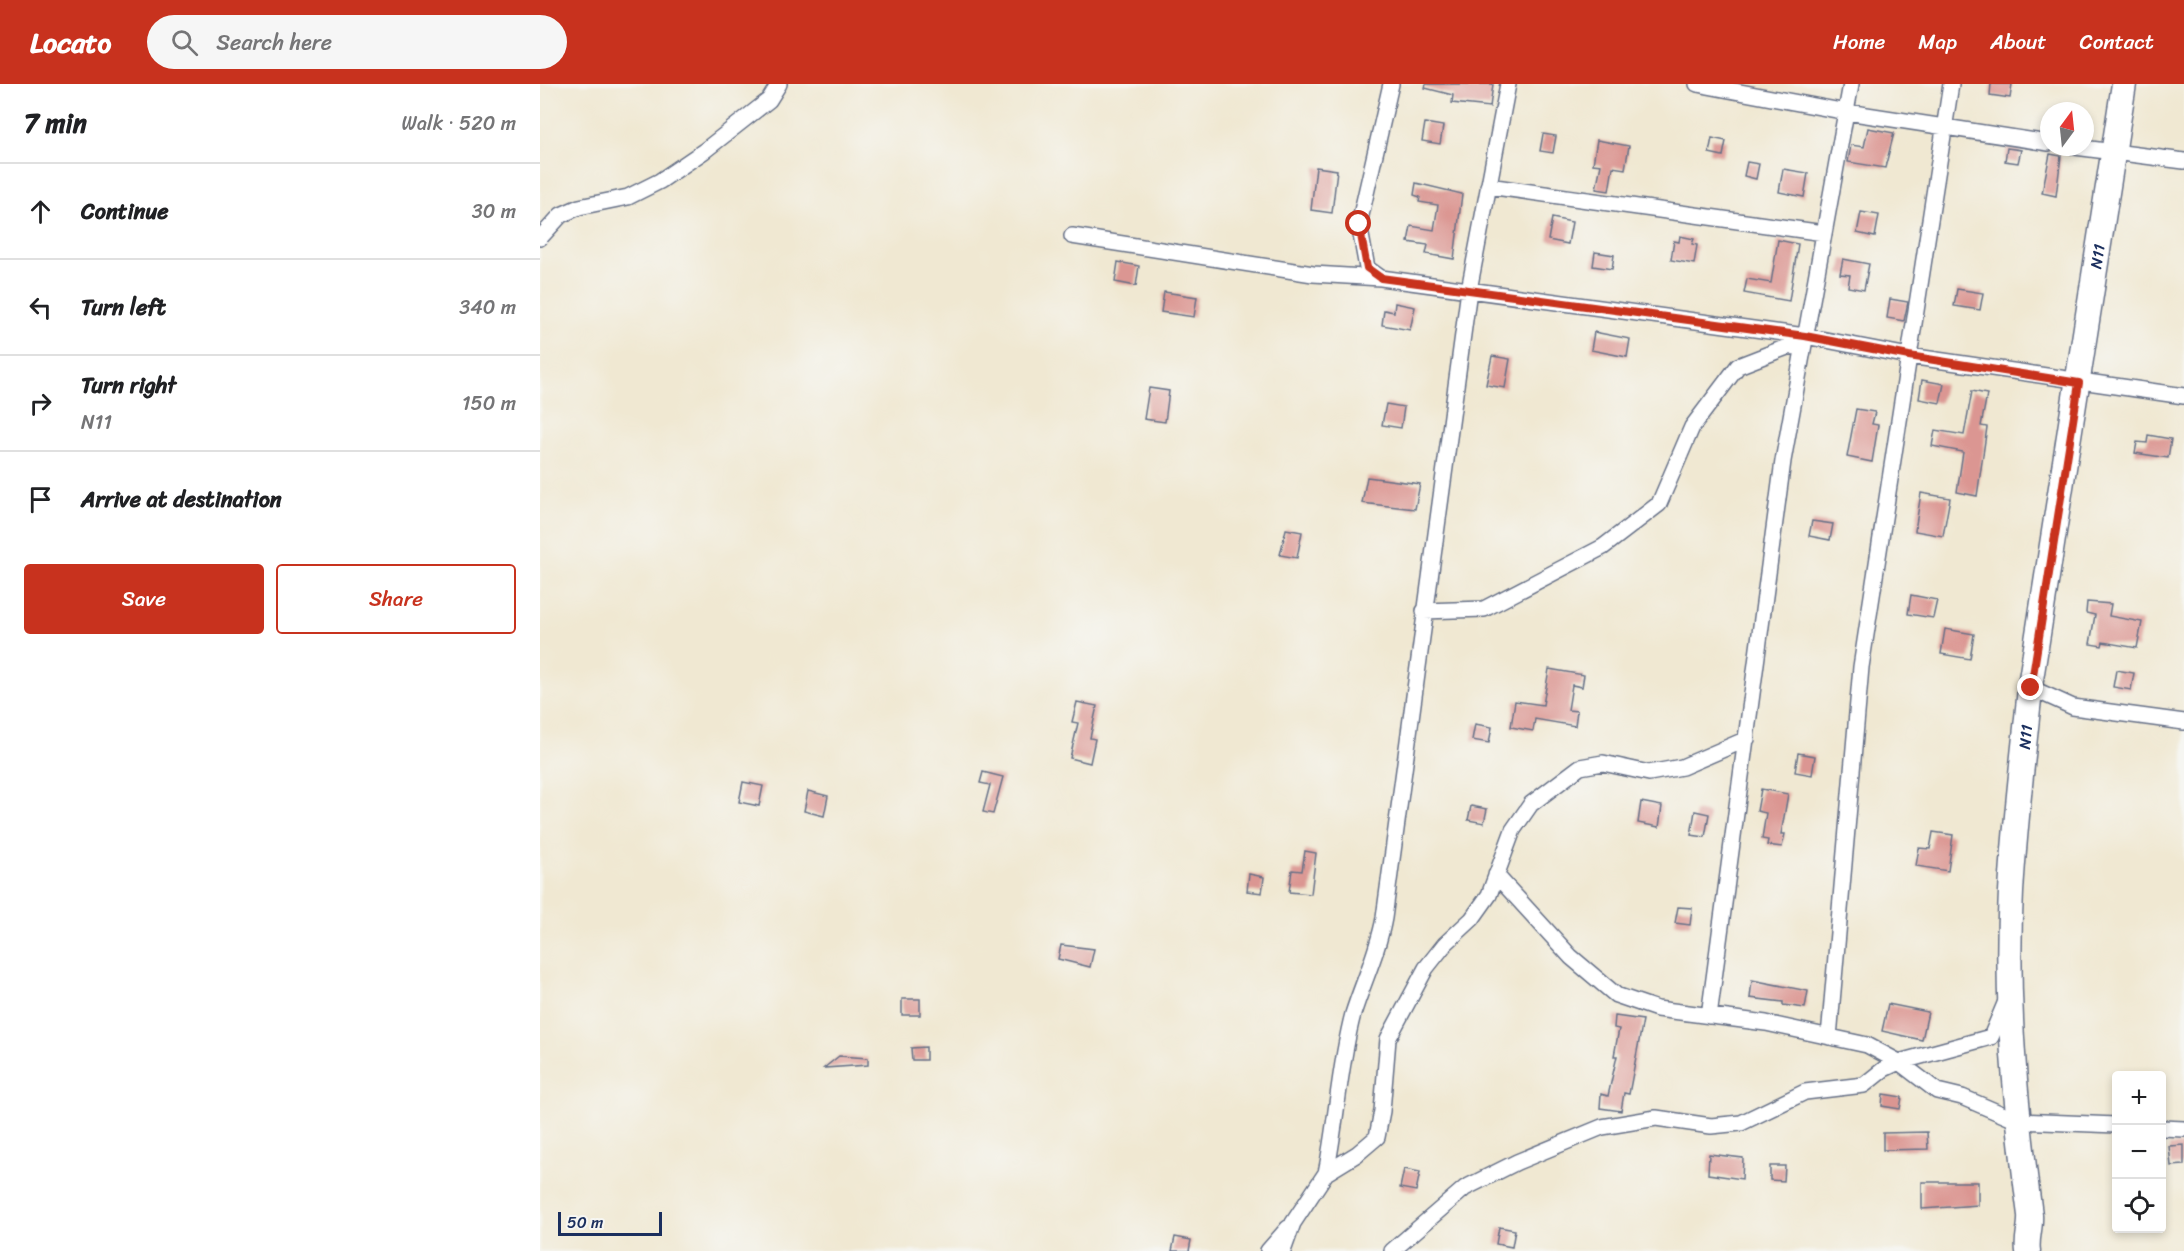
<!DOCTYPE html>
<meta charset="utf-8">
<style>
body{margin:0;font-family:Sriracha,sans-serif;background:#f6f6f6;color:#202124}
.controls{position:absolute;right:18px;bottom:18px;display:grid;overflow:hidden;border-radius:6px;box-shadow:0 3px 9px #0003}
.controls button{width:54px;height:54px;display:grid;place-items:center;padding:0;border:0;border-bottom:2px solid #e0e0e0;background:#fff;color:#202124;font:30px sans-serif}
.compass{position:absolute;left:1500px;top:18px;width:54px;height:54px;border-radius:50%;background:#fff;box-shadow:0 3px 9px #0003;rotate:15deg}
.scale{position:absolute;left:18px;bottom:15px;width:104px;box-sizing:border-box;padding-left:6px;border:3px solid #1b2f5e;border-top:0;font-size:16px;line-height:21px;white-space:nowrap;color:#1b2f5e;-webkit-text-stroke:4px #f6f6f2;paint-order:stroke}
.stop{position:absolute;width:18px;height:18px;margin:-14px;border:4px solid #c8321e;border-radius:50%;background:#fff}
.stop.end{background:#c8321e;border-color:#fff;box-shadow:0 2px 6px #0008}
.list{margin:0;padding:0;list-style:none}
h2{display:flex;justify-content:space-between;align-items:center;height:78px;margin:0;padding:0 24px;font-size:26px}
h2 small{font-size:20px;font-weight:400;color:#757577}
.list li{display:grid;grid-template-columns:39px 1fr auto;gap:18px;align-items:center;box-sizing:border-box;height:96px;padding:0 24px;border-top:2px solid #e0e0e0}
.list b{display:block;font-size:22px;white-space:nowrap}
.list p{margin:0;font-size:20px;white-space:nowrap;color:#757577}
.list em{font-size:20px;font-style:normal;color:#757577}
.actions{display:flex;gap:12px;padding:18px 24px}
.actions a{flex:1;padding:14px 0;border:2px solid #c8321e;border-radius:6px;text-align:center;font-size:21px;color:#c8321e}
.actions .main{background:#c8321e;color:#fff}
.icon{flex:none;width:33px;height:33px;fill:none;stroke:currentColor;stroke-width:2;stroke-linecap:round;stroke-linejoin:round}
.map{position:relative;flex:none;width:1644px;height:1167px;overflow:hidden}
header{display:flex;align-items:center;gap:36px;box-sizing:border-box;height:84px;padding:0 30px;background:#c8321e;color:#fff}
header strong{font-size:28px}
nav{display:flex;gap:33px;margin-inline-start:auto;font-size:21px}
.search{width:420px;height:54px;background:#f6f6f6;display:flex;align-items:center;gap:15px;box-sizing:border-box;padding:0 21px;border-radius:33px;color:#757577;font-size:22px}
main{display:flex}
aside{flex:1;background:#fff}
.map>svg:first-child{display:block}
.building{fill:#db9692}
.lines{fill:none;stroke-linecap:round;stroke-linejoin:round}
.minor-casing{stroke:#667087;stroke-width:18}
.primary-casing{stroke:#667087;stroke-width:27}
.minor{stroke:#fff;stroke-width:15}
.primary{stroke:#fff;stroke-width:24}
.route{stroke:#c8321e;stroke-width:8}
.labels{text-anchor:middle;stroke-width:6;stroke-linejoin:round;paint-order:stroke}
.street-label{font-size:16px;fill:#1b2f5e;stroke:#f6f6f2}
</style>
<header>
<strong>Locato</strong>
<div class="search"><svg class="icon" aria-label="search" viewBox="0 0 24 24"><circle cx="10" cy="10" r="6"/><path d="M15 15l6 6"/></svg>Search here</div>
<nav><a>Home</a><a>Map</a><a>About</a><a>Contact</a></nav>
</header>
<main>
<aside>
<h2>7 min<small>Walk · 520 m</small></h2>
<ul class="list">
<li><svg class="icon" aria-label="ahead" viewBox="0 0 24 24"><path d="M12 20V5M6 11l6-6 6 6"/></svg><div><b>Continue</b></div><em>30 m</em></li>
<li><svg class="icon" aria-label="left" viewBox="0 0 24 24"><path d="M17 20v-9H6M10 6l-5 5 5 5"/></svg><div><b>Turn left</b></div><em>340 m</em></li>
<li><svg class="icon" aria-label="right" viewBox="0 0 24 24"><path d="M7 20v-9h11M14 6l5 5-5 5"/></svg><div><b>Turn right</b><p>N11</p></div><em>150 m</em></li>
<li><svg class="icon" aria-label="arrive" viewBox="0 0 24 24"><path d="M6 21V4h12l-3 4 3 4H6"/></svg><div><b>Arrive at destination</b></div></li>
</ul>
<div class="actions"><a class="main">Save</a><a>Share</a></div>
</aside>
<div class="map">
<svg width="1644" height="1167" viewBox="0 0 1644 1167">
<rect width="100%" height="100%" fill="#f6f6f2"/>
<filter id="ink" filterUnits="userSpaceOnUse"><feTurbulence type="fractalNoise" baseFrequency=".0167" numOctaves="2"/><feDisplacementMap in="SourceGraphic" scale="12" xChannelSelector="R" yChannelSelector="G"/><feConvolveMatrix kernelMatrix="1 2 1 2 8 2 1 2 1" color-interpolation-filters="sRGB"/></filter>
<filter id="wash" filterUnits="userSpaceOnUse"><feTurbulence type="fractalNoise" baseFrequency=".008" numOctaves="4" result="noise"/><feDisplacementMap in="SourceGraphic" scale="24" xChannelSelector="R" yChannelSelector="G"/><feGaussianBlur stdDeviation="1.35" result="paint"/><feColorMatrix in="noise" values="0 0 0 0 0 0 0 0 0 0 0 0 0 0 0 0 0 1.4 0 .05"/><feComposite in="paint" operator="in"/></filter>
<g filter="url(#wash)">
<rect width="100%" height="100%" fill="#f0e8d2"/>
<g id="blocks">
<path class="building" d="M886,0H953L950,23L912,19L913,11L885,4Z
M1451,0H1472L1470,14L1450,11Z
M885,39L903,42L900,60L882,57Z
M1328,44L1354,49L1345,84L1308,78L1311,61L1324,63Z
M1003,50L1016,52L1013,69L1000,67Z
M1172,54L1186,57L1183,72L1169,69Z
M1057,56L1089,62L1085,85L1073,83L1069,107L1056,105L1061,81L1053,80Z
M1467,64L1481,66L1478,79L1465,77Z
M1510,70L1521,72L1516,112L1502,109Z
M1207,78L1219,80L1216,95L1204,92Z
M776,83L797,86L792,129L771,126Z
M1243,85L1268,89L1264,113L1239,108Z
M876,99L922,110L914,175L886,170L888,161L868,158L871,142L894,146L898,121L879,118L880,113L874,111Z
M1321,128L1339,131L1335,153L1317,149Z
M1012,134L1032,138L1028,160L1008,156Z
M1140,152L1154,155L1152,160L1157,161L1154,180L1131,176L1134,157L1139,158Z
M1238,156L1258,160L1249,217L1204,209L1207,195L1231,199Z
M1055,168L1074,171L1072,185L1053,182Z
M1303,175L1329,180L1324,206L1308,203L1310,191L1300,190Z
M578,178L599,182L596,202L575,198Z
M1417,205L1443,209L1440,226L1414,222Z
M624,208L657,213L654,233L621,228Z
M1350,215L1368,218L1364,237L1347,234Z
M855,219L875,223L870,246L842,241L844,226L854,228Z
M1054,248L1090,255L1087,273L1051,266Z
M952,272L970,275L965,304L946,301Z
M1382,296L1404,300L1400,319L1379,315Z
M609,304L629,307L625,338L604,335Z
M1432,307L1447,310L1441,342L1447,343L1437,412L1417,408L1423,368L1392,362L1395,346L1424,351Z
M846,320L864,323L861,344L842,341Z
M1316,325L1335,328L1332,340L1338,341L1332,378L1307,373Z
M1608,351L1631,355L1628,374L1595,369L1597,358L1607,359Z
M827,393L880,400L875,425L822,419Z
M1381,409L1410,414L1403,452L1375,447Z
M1272,437L1293,440L1290,456L1269,452Z
M746,445L762,448L757,474L740,471Z
M1371,511L1397,516L1393,534L1368,530Z
M1547,518L1571,520L1569,532L1602,538L1597,564L1563,558L1562,562L1550,560L1555,531L1546,529Z
M1405,545L1434,550L1430,575L1401,570Z
M1009,585L1044,591L1042,603L1032,601L1028,626L1037,627L1035,642L995,635L993,647L971,643L975,617L1003,621Z
M1576,586L1594,589L1591,606L1573,603Z
M537,618L557,622L550,654L555,655L550,679L530,674L538,639L532,638Z
M935,640L952,643L949,659L932,656Z
M1258,669L1275,672L1272,691L1255,688Z
M443,688L463,693L453,730L443,728L450,701L440,699Z
M203,698L223,702L219,722L199,718Z
M1221,705L1248,710L1241,750H1245L1242,763L1227,761L1228,756L1222,755L1226,729L1217,727Z
M268,707L288,712L284,732L264,727Z
M1101,718L1122,722L1119,743L1098,739Z
M931,722L947,725L944,739L928,736Z
M1155,727L1169,730L1165,753L1151,751Z
M1393,748L1413,751L1408,787L1376,782L1379,764L1390,765Z
M765,767L776,769L771,810L749,808L752,786L762,787Z
M709,790L724,793L722,809L707,807Z
M1138,823L1152,824L1150,841L1135,839Z
M521,861L554,865L550,883L518,875Z
M1212,896L1268,907L1265,924L1243,921V918L1210,914Z
M362,915H380V931H362Z
M1348,920L1388,928L1382,956L1342,947Z
M1075,932L1103,936L1089,1010L1084,1009L1081,1027L1060,1024L1061,1010L1068,1012L1077,972H1074L1079,945L1074,944Z
M386,963V976H372L371,964Z
M299,972L328,974V981L284,984Z
M1343,1010L1362,1013L1360,1025L1342,1022Z
M1387,1048L1388,1065L1343,1066V1049Z
M1644,1061V1081L1631,1082L1629,1062Z
M1169,1070L1203,1074L1202,1095L1168,1090Z
M1230,1082H1245L1244,1097L1230,1096Z
M864,1085L880,1088L876,1107L860,1104Z
M1382,1098H1438V1121L1382,1125Z
M959,1143L975,1146L972,1163L956,1160Z
M635,1153L651,1156L649,1167H632Z"/>
</g>
</g>
<g filter="url(#ink)">
<use href="#blocks" fill-opacity="0" stroke="#667087" stroke-width="1.5"/>
<g class="lines">
<g class="minor-casing">
<path id="minor" d="M1157,0L1307,28L1509,59
M1535,63L1644,77
M948,102L1284,149
M532,152L773,190L841,194L1265,252L1369,272L1644,312
M0,154L21,131L39,123L88,113L120,97L164,67L229,16L239,0
M841,194L827,184L819,140L851,0
M884,527L944,525L1063,463L1119,420L1152,343L1198,282L1247,263L1263,262
M1491,604L1533,623L1644,638
M956,791L1031,873L1076,911L1117,925L1226,939L1327,961L1359,978L1397,1007L1422,1013L1478,1037L1576,1041
M1169,932L1243,377L1311,0
M1289,953L1321,583L1411,0
M1622,1044L1644,1045
M786,1089C797,1036 799,982 813,930C823,898 838,868 844,834L929,206L968,0
M728,1167L748,1144
M743,1167L753,1139L786,1089L817,1070L837,1053L842,1027L848,955L886,884L905,860L932,835L949,811L973,746L991,720L1040,683L1063,679L1109,689L1142,683L1207,655
M852,1167L925,1104L977,1078L1062,1043L1116,1034L1171,1042L1201,1039L1265,1008L1324,1001L1344,985L1359,978L1451,953L1467,915"/>
</g>
<g class="primary-casing">
<g id="primary">
<path id="s1" d="M1488,1167C1486,1155 1491,1143 1490,1131C1476,1025 1465,916 1471,808C1475,737 1484,666 1491,595L1584,0"/>
</g>
</g>
<use href="#minor" class="minor"/>
<use href="#primary" class="primary"/>
</g>
</g>
<g class="lines" filter="url(#ink)">
<path class="route" d="M819,140L827,184L841,194L1265,252L1369,272L1539,299L1491,604"/>
</g>
<g class="labels">
<g class="street-label">
<text dy="6" stroke="none"><textPath href="#s1" startOffset="1002">N11</textPath></text>
<text dy="6" stroke="none"><textPath href="#s1" startOffset="516">N11</textPath></text>
</g>
</g>
</svg>
<div class="controls">
<button>+</button>
<button>−</button>
<button><svg class="icon" aria-label="locate" viewBox="0 0 24 24"><circle cx="12" cy="12" r="6"/><path d="M12 2v4M12 18v4M2 12h4M18 12h4"/></svg></button>
</div>
<svg class="compass" viewBox="-18 -18 36 36"><path d="M0-13l5 13h-10z" fill="#e53935"/><path d="M0 13l5-13h-10z" fill="#757577"/></svg>
<div class="scale">50 m</div>
<div class="stop" style="left:819px;top:140px"></div>
<div class="stop end" style="left:1491px;top:604px"></div>
</div>
</main>
